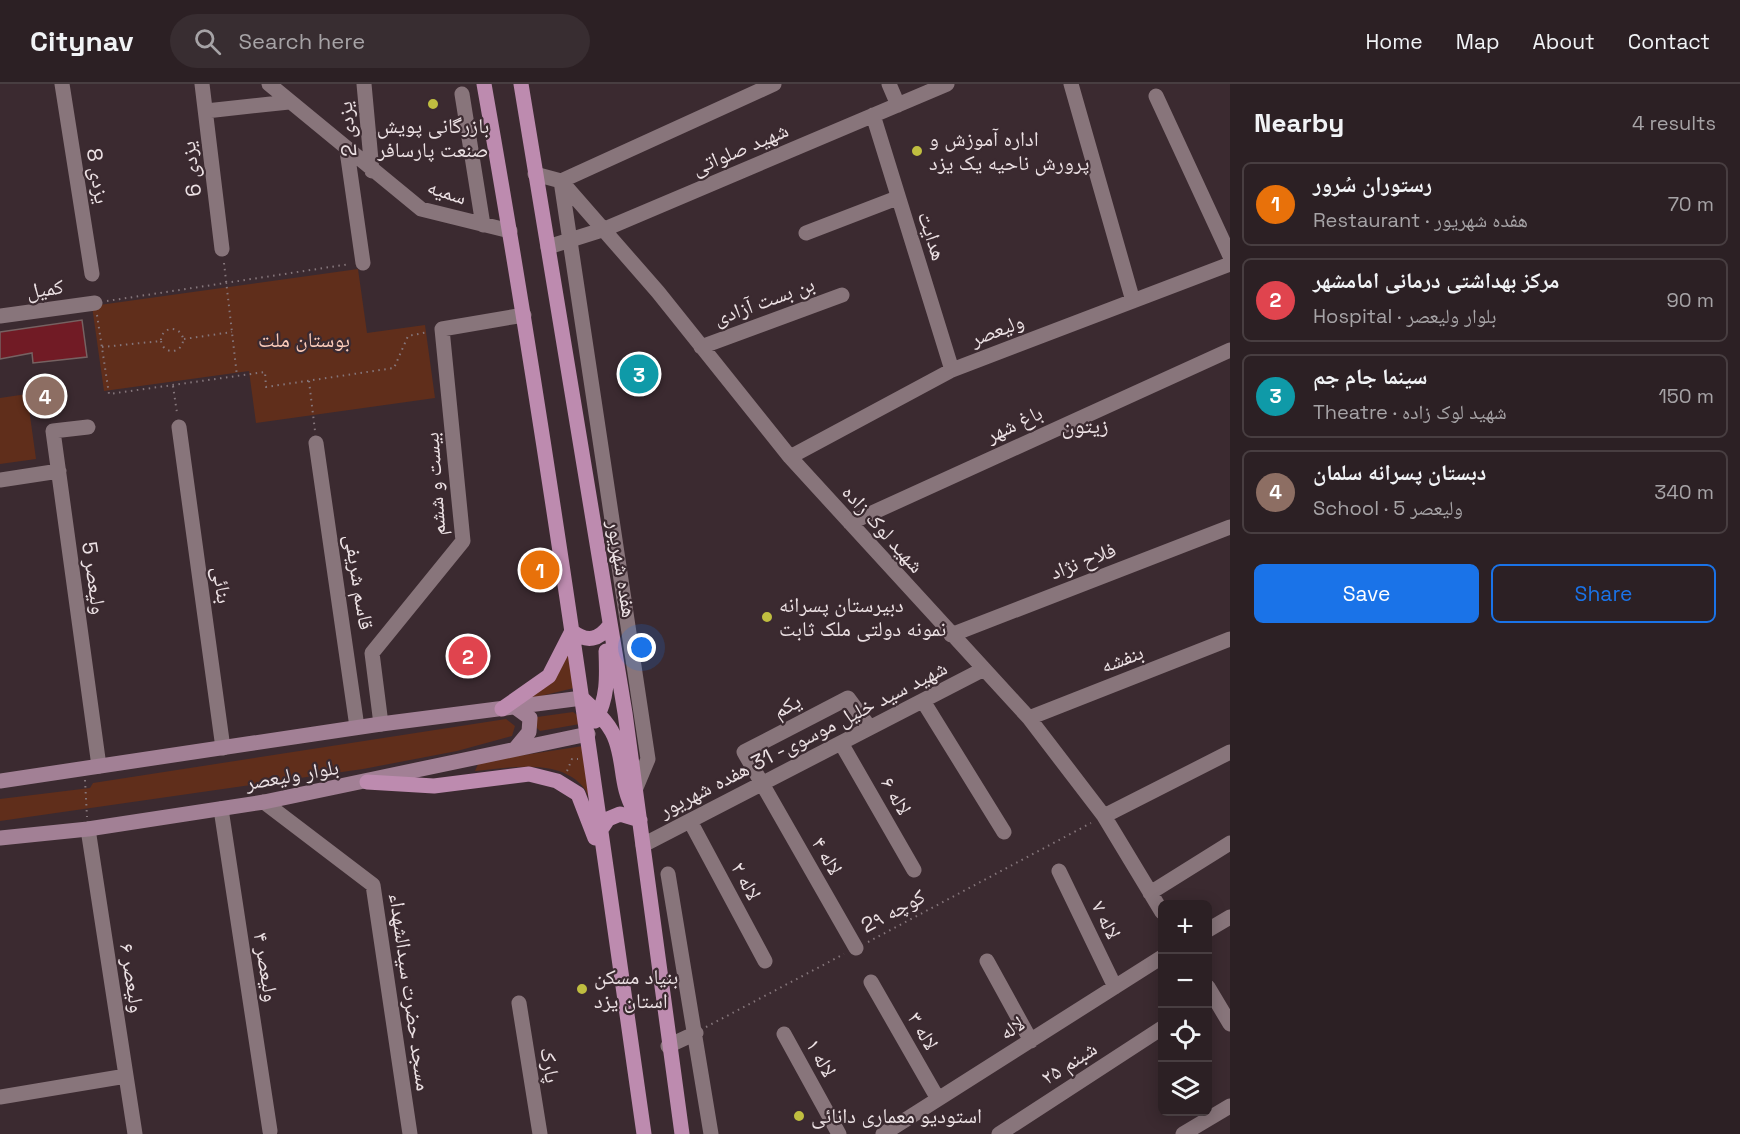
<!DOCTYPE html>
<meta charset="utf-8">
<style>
body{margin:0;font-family:"Space Grotesk","Noto Naskh Arabic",sans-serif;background:#382d31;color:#f1f3f6}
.controls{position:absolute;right:18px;bottom:18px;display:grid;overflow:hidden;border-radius:9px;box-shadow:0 3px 15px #0003}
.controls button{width:54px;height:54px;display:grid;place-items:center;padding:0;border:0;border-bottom:2px solid #483e41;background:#2c2024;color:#f1f3f6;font:30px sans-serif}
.you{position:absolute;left:642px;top:564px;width:21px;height:21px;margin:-15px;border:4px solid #fff;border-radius:50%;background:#1a73e8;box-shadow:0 0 0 9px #1a73e833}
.badge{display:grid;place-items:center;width:39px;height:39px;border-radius:50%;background:#1a73e8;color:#fff;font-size:20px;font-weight:700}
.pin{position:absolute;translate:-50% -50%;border:3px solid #fff;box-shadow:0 2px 6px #0006}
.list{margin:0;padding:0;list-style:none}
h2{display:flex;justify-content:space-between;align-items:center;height:78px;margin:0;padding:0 24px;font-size:26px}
h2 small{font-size:20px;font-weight:400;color:#a6a3a6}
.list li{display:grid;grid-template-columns:39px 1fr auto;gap:18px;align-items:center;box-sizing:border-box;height:84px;margin:0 12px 12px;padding:0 12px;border:2px solid #483e41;border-radius:9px}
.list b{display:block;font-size:22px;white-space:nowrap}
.list p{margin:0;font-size:20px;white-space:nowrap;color:#a6a3a6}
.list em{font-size:20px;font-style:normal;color:#a6a3a6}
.actions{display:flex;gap:12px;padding:18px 24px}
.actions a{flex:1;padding:14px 0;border:2px solid #1a73e8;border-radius:9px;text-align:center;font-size:21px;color:#1a73e8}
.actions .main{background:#1a73e8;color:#fff}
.icon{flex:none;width:33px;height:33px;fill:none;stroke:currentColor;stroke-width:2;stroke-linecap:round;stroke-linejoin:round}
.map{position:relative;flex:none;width:1230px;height:1050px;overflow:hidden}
header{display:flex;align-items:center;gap:36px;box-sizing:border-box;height:84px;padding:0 30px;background:#2c2024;border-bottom:2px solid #483e41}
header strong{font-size:28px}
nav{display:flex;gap:33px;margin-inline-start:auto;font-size:21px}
.search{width:420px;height:54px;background:#382d31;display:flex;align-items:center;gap:15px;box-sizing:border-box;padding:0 21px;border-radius:33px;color:#a6a3a6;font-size:22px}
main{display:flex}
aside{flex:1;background:#2c2024}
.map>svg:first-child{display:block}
.green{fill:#602e1b}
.building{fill:#711b25;stroke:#766262;stroke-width:1.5}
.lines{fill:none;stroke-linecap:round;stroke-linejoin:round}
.path{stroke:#85767b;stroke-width:2;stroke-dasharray:1.5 4.5;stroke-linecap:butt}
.street{stroke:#88757b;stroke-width:15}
.secondary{stroke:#a28095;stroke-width:15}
.primary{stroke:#bd8baf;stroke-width:15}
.poi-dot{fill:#c0be40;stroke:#3b2a30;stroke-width:2}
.labels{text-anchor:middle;stroke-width:4.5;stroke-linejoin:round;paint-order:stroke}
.poi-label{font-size:21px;fill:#ece1e4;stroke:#3b2a30;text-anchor:start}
.street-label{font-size:21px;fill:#ece1e4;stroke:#3b2a30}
.park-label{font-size:21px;fill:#fcccbb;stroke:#3b2a30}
.neighbourhood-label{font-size:22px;fill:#ece1e4;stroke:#3b2a30}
</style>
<header>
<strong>Citynav</strong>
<div class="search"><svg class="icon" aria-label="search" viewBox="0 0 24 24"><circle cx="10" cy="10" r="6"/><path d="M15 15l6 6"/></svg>Search here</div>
<nav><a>Home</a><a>Map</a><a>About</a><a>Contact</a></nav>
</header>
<main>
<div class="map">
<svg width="1230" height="1050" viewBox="0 0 1230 1050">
<rect width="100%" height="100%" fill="#3b2a30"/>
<path class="green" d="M358,185L367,249L425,241L435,314L256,339L249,287L104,307L92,222Z
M27,310L36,375L0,380V314Z
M568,561L574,604L524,616Z
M573,628L580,633V640L540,647L534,641L537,633Z
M506,635L515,642L512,652L457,667L363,685L0,737V715L90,704L93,699Z
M583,662L593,731C591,723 589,710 584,704C560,673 508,684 475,687L479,678Z"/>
<path class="building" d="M82,236L87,273L33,279L32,269L0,275V248Z"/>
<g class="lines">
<path class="path" d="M224,179L237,292
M107,217L350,180
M97,231L109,310L265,288L266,303L394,284L408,252L428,248
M161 256a11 11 0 1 1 22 0a11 11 0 1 1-22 0Z
M184,255L232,248
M102,263L161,257
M309,297L315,347
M173,302L177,329
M567,687L572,675H578
M85,696L87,733
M868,858L1091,739
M706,943L844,870"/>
<path class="street" d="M62,0L92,190
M202,0L222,165
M269,0L421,125L510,147
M364,0L372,87
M774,0L561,97L658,208L790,373L1029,634L1104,732L1162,828
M889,0L898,21
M1071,0L1133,217
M462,10L483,141
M1156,12L1230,172
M206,27L289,18
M873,31L952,286
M347,67L363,179
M535,90L561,97L648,675L635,706
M806,149L897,114
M548,163L605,145L947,0
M0,232L95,219
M701,263L842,211
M88,343L53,347L99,682
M179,343L223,664
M316,359L357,643
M790,373L952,286L1230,180
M0,396L59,387
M850,439L1230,266
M951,551L1230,443
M923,617L1004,748
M1029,634L1230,555
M381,640L372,569L463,457L442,245L524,231
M841,659L914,786
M264,718L373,801L410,1050
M221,725L270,1047
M1104,732L1230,668
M690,737L765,877
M88,745L135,1050
M643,761L982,586
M1059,787L1115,903
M668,790L711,1050
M1150,809L1230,759
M1208,846L1230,833
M856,864L744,668L848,614L870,644
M987,877L1031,957
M871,898L938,1015
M1208,903L1230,940
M519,919L540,1050
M784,950L839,1050
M668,962L696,949
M0,1013L126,992
M883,1050L1162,873
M999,1050L1162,944
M1183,1050L1230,1022"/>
<path class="secondary" d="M515,623L530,634L529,648L515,665
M0,697L381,640L582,614
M0,754L88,745L264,718L588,650"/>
<path class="primary" d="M484,0C546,349 594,699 644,1050
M521,0L625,629L682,1050
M582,614C595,627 610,639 616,657C625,683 620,702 635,728
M502,625L549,592L572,547C587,559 599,556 610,541
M595,637C608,614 607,593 606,567
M367,698L434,702L529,690L557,697L578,710L595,754
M600,747L608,735L620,730L640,736"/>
</g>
<g class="poi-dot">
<circle cx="433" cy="20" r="6"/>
<circle cx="917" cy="67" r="6"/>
<circle cx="767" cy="533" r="6"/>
<circle cx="582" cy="905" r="6"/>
<circle cx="799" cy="1032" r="6"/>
</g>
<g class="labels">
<g class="poi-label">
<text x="433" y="49" text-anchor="middle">بازرگانی پویش<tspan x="433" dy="24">صنعت پارسافر</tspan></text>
<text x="929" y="62">اداره آموزش و<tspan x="929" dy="24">پرورش ناحیه یک یزد</tspan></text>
<text x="779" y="528">دبیرستان پسرانه<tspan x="779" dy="24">نمونه دولتی ملک ثابت</tspan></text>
<text x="594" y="900">بنیاد مسکن<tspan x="594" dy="24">استان یزد</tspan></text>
<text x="811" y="1039">استودیو معماری دانائی</text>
</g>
<g class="street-label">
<text transform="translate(347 45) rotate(-95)" y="7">یزدی 2</text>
<text transform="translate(740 65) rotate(-23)" y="7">شهید صلواتی</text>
<text transform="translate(191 85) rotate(-97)" y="7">یزدی 6</text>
<text transform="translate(98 92) rotate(81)" y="7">یزدی 8</text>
<text transform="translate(447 108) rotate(18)" y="7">سمیه</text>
<text transform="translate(932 152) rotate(72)" y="7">هدایت</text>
<text transform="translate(45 205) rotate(-8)" y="7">کمیل</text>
<text transform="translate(764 217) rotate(-20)" y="7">بن بست آزادی</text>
<text transform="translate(997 246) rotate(-21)" y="7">ولیعصر</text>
<text transform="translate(1014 340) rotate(-25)" y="7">باغ شهر</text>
<text transform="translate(435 400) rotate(-94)" y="7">بیست و ششم</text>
<text transform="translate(883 445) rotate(48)" y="7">شهید لوک زاده</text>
<text transform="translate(1083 477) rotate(-21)" y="7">فلاح نژاد</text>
<text transform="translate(622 485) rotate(81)" y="7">هفده شهریور</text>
<text transform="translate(94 494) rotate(82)" y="7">ولیعصر 5</text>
<text transform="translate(359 498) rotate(81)" y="7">قاسم شریفی</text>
<text transform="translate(222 501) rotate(82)" y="7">بنائی</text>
<text transform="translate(1122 575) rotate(-21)" y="7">بنفشه</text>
<text transform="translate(787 622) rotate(-28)" y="7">یکم</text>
<text transform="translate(803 655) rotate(-27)" y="7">شهید سید خلیل موسوی- 31 هفده شهریور</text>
<text transform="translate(292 691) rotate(-10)" y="7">بلوار ولیعصر</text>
<text transform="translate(896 712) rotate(60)" y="7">لاله ۶</text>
<text transform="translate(827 772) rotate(60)" y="7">لاله ۴</text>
<text transform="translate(746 797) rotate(62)" y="7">لاله ۲</text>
<text transform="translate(893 827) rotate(-28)" y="7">کوچه 2۹</text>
<text transform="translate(1106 836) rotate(64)" y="7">لاله ۷</text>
<text transform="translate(266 883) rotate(81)" y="7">ولیعصر ۴</text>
<text transform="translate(132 894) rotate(81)" y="7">ولیعصر ۶</text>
<text transform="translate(410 908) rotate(82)" y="7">مسجد حضرت سیدالشهداء</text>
<text transform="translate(1012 944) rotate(-32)" y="7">لاله</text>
<text transform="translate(923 947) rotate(60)" y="7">لاله ۳</text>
<text transform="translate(821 974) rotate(61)" y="7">لاله ۱</text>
<text transform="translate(1069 979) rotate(-33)" y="7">شبنم ۲۵</text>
<text transform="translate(550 981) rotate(81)" y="7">پارک</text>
</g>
<g class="park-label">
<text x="304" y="263">بوستان ملت</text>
</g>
<g class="neighbourhood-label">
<text x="1085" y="349">زیتون</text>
</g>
</g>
</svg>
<div class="controls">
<button>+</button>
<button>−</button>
<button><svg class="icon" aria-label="locate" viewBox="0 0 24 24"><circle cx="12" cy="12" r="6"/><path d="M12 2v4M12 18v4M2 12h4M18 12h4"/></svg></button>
<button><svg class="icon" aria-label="layers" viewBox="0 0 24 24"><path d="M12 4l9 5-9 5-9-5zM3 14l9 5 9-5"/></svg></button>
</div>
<div class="you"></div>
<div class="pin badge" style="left:540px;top:486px;background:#e8710a">1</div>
<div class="pin badge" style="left:468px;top:572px;background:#e0444e">2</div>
<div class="pin badge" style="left:639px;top:290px;background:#0f9aa8">3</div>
<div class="pin badge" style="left:45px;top:312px;background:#8d6e63">4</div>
</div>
<aside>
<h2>Nearby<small>4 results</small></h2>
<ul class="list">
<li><span class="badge" style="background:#e8710a">1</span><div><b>رستوران سُرور</b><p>Restaurant · هفده شهریور</p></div><em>70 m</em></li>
<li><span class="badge" style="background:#e0444e">2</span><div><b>مرکز بهداشتی درمانی امامشهر</b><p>Hospital · بلوار ولیعصر</p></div><em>90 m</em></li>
<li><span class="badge" style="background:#0f9aa8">3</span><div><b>سینما جام جم</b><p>Theatre · شهید لوک زاده</p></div><em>150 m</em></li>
<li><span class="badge" style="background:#8d6e63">4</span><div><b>دبستان پسرانه سلمان</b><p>School · ولیعصر 5</p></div><em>340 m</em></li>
</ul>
<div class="actions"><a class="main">Save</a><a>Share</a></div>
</aside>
</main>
